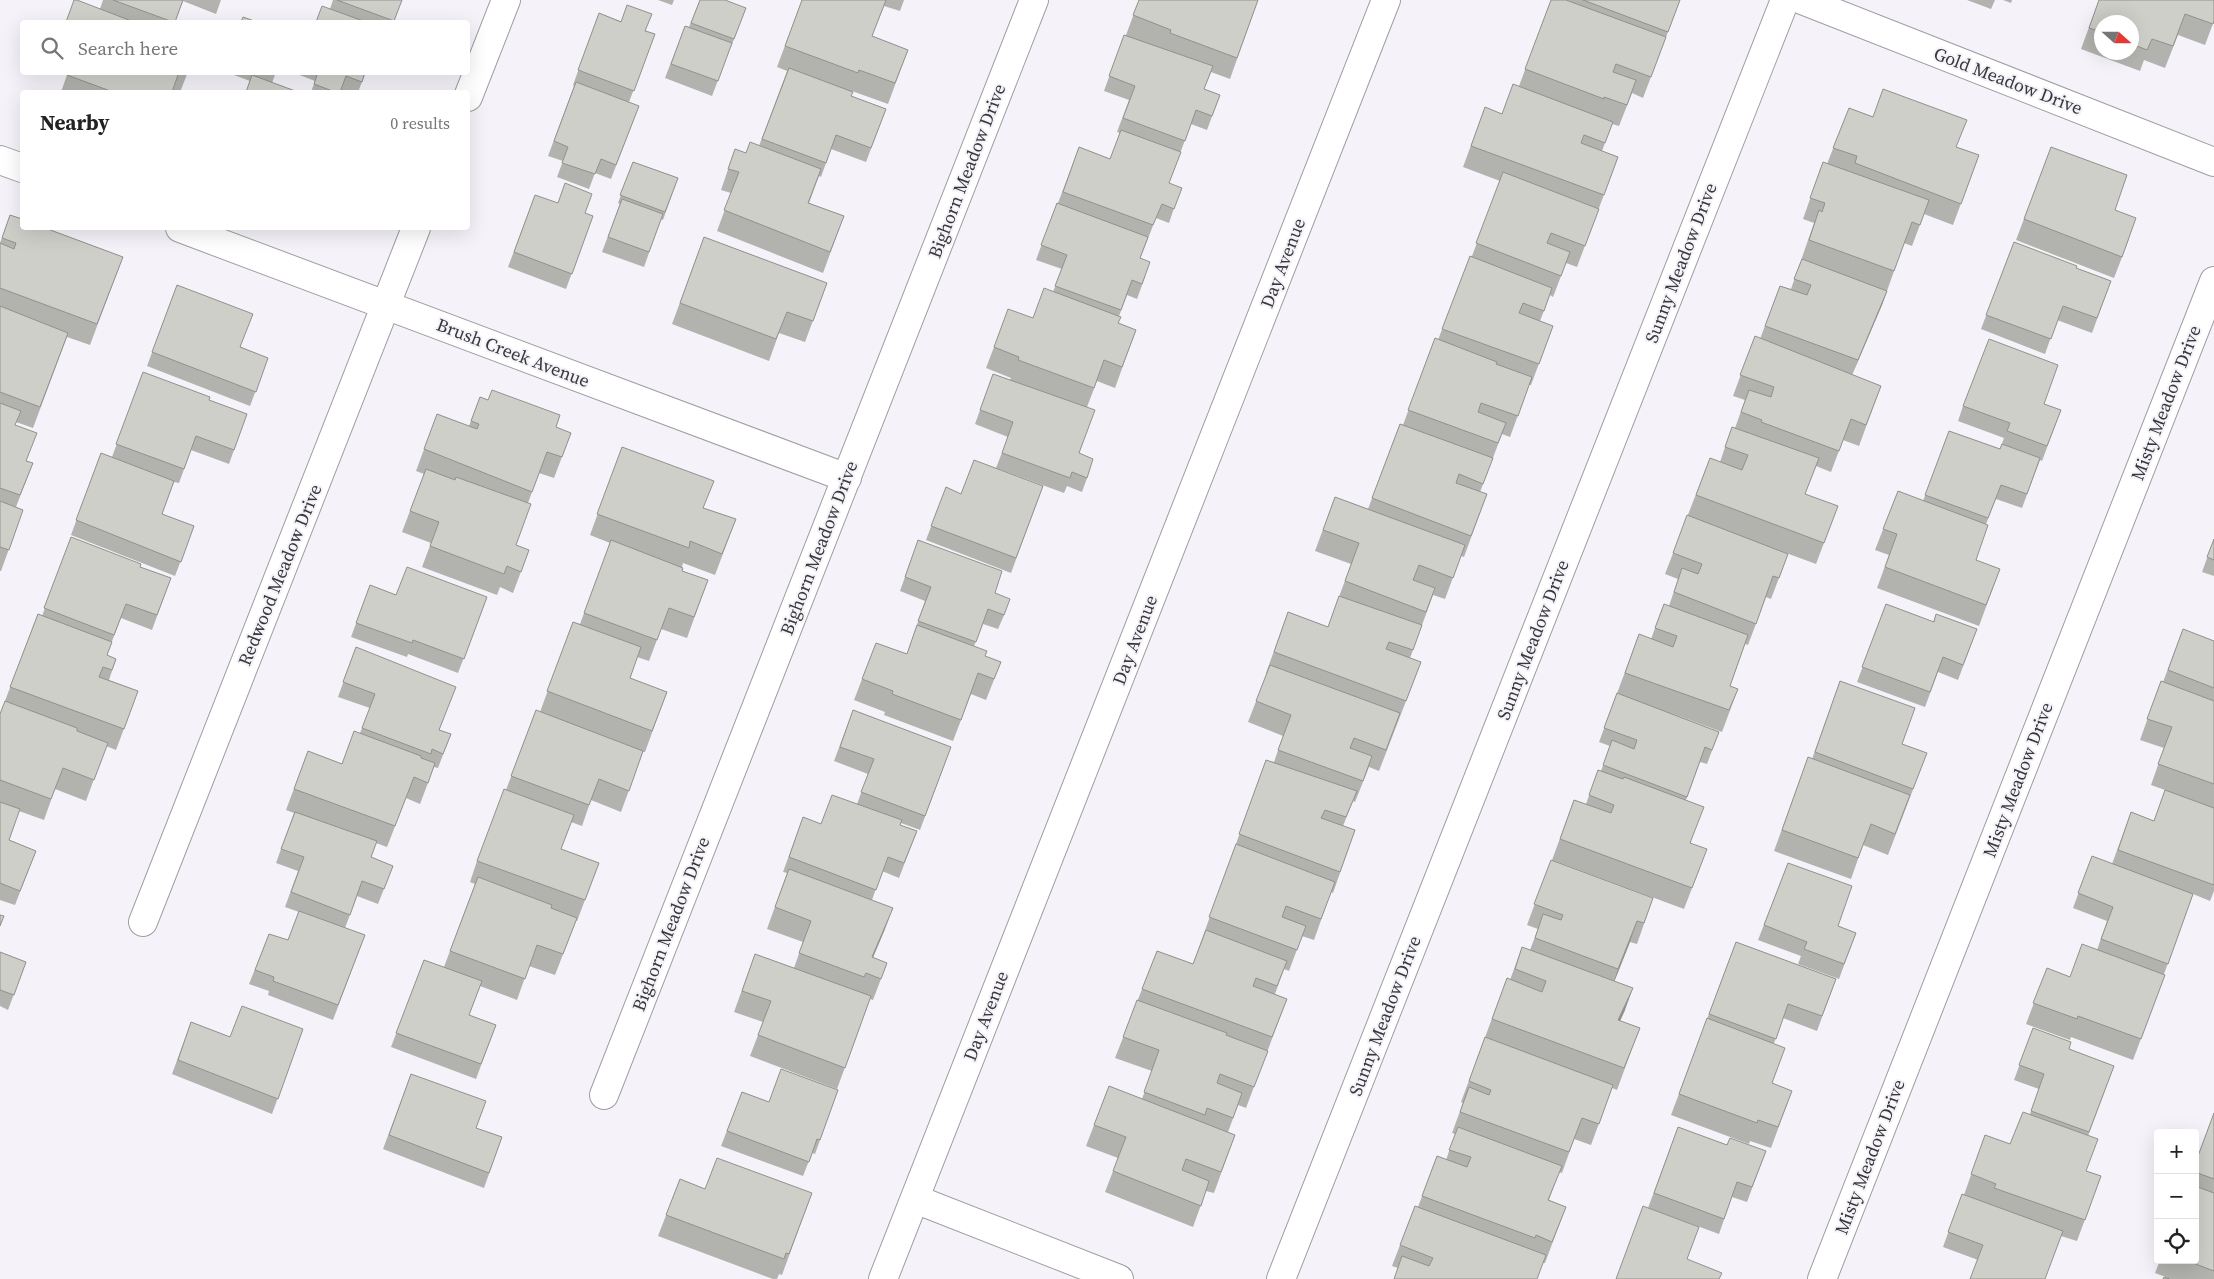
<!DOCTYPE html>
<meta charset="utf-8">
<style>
body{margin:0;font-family:"Source Serif 4",serif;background:#f6f6f6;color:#222}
.controls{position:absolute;right:15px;bottom:15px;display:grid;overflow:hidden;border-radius:5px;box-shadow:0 5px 20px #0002}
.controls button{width:45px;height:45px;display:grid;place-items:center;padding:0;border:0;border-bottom:1px solid #e0e0e0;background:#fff;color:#222;font:25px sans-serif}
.compass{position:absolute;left:2094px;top:15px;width:45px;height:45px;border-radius:50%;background:#fff;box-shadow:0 5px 20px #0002;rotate:111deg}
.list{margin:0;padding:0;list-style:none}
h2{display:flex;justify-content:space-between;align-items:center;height:65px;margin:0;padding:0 20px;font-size:21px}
h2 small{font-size:16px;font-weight:400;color:#767676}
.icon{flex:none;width:28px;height:28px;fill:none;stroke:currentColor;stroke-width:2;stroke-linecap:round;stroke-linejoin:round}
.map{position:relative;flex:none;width:2214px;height:1279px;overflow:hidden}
.search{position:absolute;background:#fff;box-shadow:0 5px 20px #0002;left:20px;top:20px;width:450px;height:55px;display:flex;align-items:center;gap:12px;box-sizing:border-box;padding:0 18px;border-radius:5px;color:#767676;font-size:19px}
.panel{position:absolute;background:#fff;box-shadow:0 5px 20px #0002;left:20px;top:90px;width:450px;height:140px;border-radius:5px}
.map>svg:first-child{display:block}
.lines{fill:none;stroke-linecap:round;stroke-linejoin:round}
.minor-casing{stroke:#9f9da2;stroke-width:30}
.minor{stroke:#fff;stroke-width:28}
.wall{fill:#b2b2ae;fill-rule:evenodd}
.shaded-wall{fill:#91918d}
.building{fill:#cfcfca;stroke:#91918d}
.labels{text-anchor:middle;stroke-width:4;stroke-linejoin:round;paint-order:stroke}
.street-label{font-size:18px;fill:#38383a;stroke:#f5f3f9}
</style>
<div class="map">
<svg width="2214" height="1279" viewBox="0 0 2214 1279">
<rect width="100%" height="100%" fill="#f5f3f9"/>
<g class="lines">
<g class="minor-casing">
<path id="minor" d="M1802,0L2214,162
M468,97L506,0
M0,160L22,168
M180,228L847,478
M143,922L416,228
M604,1095L1034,0
M915,1199L1119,1279
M883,1279L1386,0
M1281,1279L1785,0
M1822,1279L2214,281"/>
</g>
<use href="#minor" class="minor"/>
</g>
<path class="wall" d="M103,0H221L216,14L183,1L175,22H66L100,9Z
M333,0H402L393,22H316L330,9Z
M658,0H674L672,5Z
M700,0L746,8L731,47V46L712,96L665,78L685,26L689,27Z
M802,0H904L900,11L884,6L872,36L908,50L888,104L852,91L851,96L886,109L866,162L831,149L821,177L819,176L809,203L844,216L823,273L717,231L731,193L721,190L735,149L746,153L759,146L787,71L777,67Z
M1139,0H1258L1230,79L1211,72L1204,89L1220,95L1207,130L1191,124L1169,183L1176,202L1169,223L1156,218L1140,259L1145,277L1137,299L1127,295L1119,316V323L1136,330L1115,388L1097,381L1087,407L1079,453L1087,478L1082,492L1067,486L1064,493L996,468L1008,437L975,424L993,374L1010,380L1011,378L986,368L994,347L1033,318L1053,292L1062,269L1036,260L1057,203H1058L1079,147L1110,159L1120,133L1117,132L1129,100L1104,91L1124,35H1126Z
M1551,0H1680L1643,98L1632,93L1619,126L1612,124L1602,151L1618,157L1596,216L1577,267L1566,263L1553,297L1550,295L1540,321L1553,326L1531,385H1529L1510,437L1502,434L1480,492L1487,494L1464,557L1461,556L1445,599L1433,595L1410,658L1421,662L1413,683L1379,771L1369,767L1355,802L1353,801L1343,826L1355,830L1333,893L1331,892L1314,940L1302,936L1289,971L1284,969L1275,994L1287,999L1246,1108L1238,1105L1228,1132L1235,1135L1214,1193L1206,1191L1193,1227L1105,1192L1118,1158L1086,1146L1109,1086L1142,1099L1152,1071L1115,1058L1157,951L1193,964L1266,760L1274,762L1283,736L1248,722L1267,673H1266L1288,612L1328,627L1351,564L1315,551L1335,497L1368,509L1400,424L1403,425L1435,338L1438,340L1470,256H1472L1500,181L1463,167L1485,107L1502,114L1519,86Z
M1967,0H1995L1991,9Z
M2003,0H2012L2011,3Z
M2099,0H2214V21L2205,45L2178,35L2165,68L2144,60L2140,71L2081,49ZM2102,22H2132V52H2102Z
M599,13L655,34L629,102L639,106L611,179L595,173L589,189L557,177L563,161L548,156L574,86L573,85Z
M68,72H188L180,92H61Z
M226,72H276L272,83L250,81Z
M297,72H366L358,92H347L341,90L340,92H311L315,81L297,74Z
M1849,108L1979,155L1953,225L1924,214L1912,246L1904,243L1882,305L1852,375L1881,386L1859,446L1843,440L1831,472L1816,466L1805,494L1838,506L1816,564L1754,541L1788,554L1771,599L1766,597L1748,645L1745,644L1730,686L1738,689L1722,732L1660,709L1719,732L1707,764L1700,762L1686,800L1691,843L1699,870L1684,909L1552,860L1574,800L1586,804L1598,770L1601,771L1610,746L1599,742L1639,634L1651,639L1664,604L1669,606L1678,579L1665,574L1710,458L1720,462L1732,427L1735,428L1745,400L1733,396L1755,336L1760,339L1780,286L1791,289L1814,223L1803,219L1823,162L1827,164Z
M2051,147L2115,210L2129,239L2114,278L2016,240Z
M633,162L678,178L663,220L661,219L644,267L602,252L620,204L618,203Z
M535,195L593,216L566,289L508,267Z
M10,215L123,257L90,345L67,337L33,428L16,422L15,425L26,461L33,463L16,507L23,510L1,571H0V243Z
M704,237L827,283L805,342L779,333L769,361L672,324Z
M2014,242L2076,268L2111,281L2092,333L2057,320L2045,354L1981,329Z
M177,285L241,347L268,358L250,406L147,366Z
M143,372L209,400L247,414L229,464L191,450L179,483L174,482L162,514L194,526L175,576L71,535L101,453L112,457Z
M480,397L571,433L554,478L539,473L528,503L516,545L529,550L513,593L500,587L497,595L422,567L431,543L402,532L424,474L416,471L437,414L469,426Z
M2044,404L2061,410L2042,461L2040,460L2022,508L1996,499L1986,524L1976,560L2000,569L1979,626L1877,588L1889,555L1875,550L1898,491L1923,501L1949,431L2000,449L2004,438L1958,421L1963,406Z
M622,447L704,508L736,519L715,575L683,563L682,567V571L708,580L687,638L661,629L649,661L637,657L630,678L667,692L645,752H643L621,812L591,800L582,826L571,822L561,849L599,863L577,921H576L555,975L529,966L517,1000L480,986L469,1015L496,1025L476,1079L391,1047L424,960L444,967L475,884L470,882L477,861L506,790L536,710L540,712L573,622L580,624L610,543L590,535Z
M1043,486L1011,573L926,540L946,487L961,494Z
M71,537L140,567L171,578L152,630L121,618L109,649L107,655L116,659L109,680L138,691L116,750L106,746L86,801L55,789L44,820L19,811L9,840L36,851L15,905L0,900V714L38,614L42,616Z
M2214,539V576L2202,572Z
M918,540L995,593L1005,613L998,629L983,624L974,646L985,656L1001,662L986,700L971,694L953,741L884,715L885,712L854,700L876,643L907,654L925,601L900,591Z
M370,585L396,595L487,597L458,673L408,654L407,657L351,637Z
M1886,604L1933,622L1936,614L1977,629L1958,680L1938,672L1925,707L1857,682Z
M2183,629L2214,641V891L2210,901L2193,894L2164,974L2165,975L2133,1060L2071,1037L2070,1040L2026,1024L2047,968L2070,977L2097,950L2107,921L2073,908L2092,856L2112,864L2131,812L2154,821L2165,790L2151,785L2164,748L2140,740L2161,681L2163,682Z
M356,647L440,730L451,734L438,768L434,767L420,804L406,798L387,847L376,843L371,857L393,866L378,904L357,896L345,928L365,935L333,1020L268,995L269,991L249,984L269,934L288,940L299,912L285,907L298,871L276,863L294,813L286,810L308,751L342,764L360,733L370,708L338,697Z
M1840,681L1902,744L1927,753L1888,855L1863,845L1851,879L1774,851L1808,757L1812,759Z
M853,710L951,747L920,830L901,823L900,825L917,831L899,878L882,871L872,900L885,929L873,958L887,963L873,1000L870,999L837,1089L750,1056L763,1022L734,1012L755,954L794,968L803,942L767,929L787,873L783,872L803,817L821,824L857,804L868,774L834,761Z
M1551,860L1653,898L1637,944L1630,942L1614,982L1625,1010L1620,1021L1640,1028L1632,1049L1617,1090L1612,1088L1591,1145L1574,1139L1562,1173L1559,1172L1549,1200L1566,1207L1545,1263L1398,1268L1392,1266L1415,1206L1418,1207L1437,1156L1446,1160L1455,1134L1452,1133L1463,1103L1461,1102L1507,978L1510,980L1522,947L1530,950L1538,929L1527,925Z
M1788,863L1838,926L1856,933L1839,979L1798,964L1801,956L1758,940Z
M1736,942L1836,979L1817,1031L1783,1018L1774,1043L1772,1083L1792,1091L1771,1148L1750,1141L1749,1144L1671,1115Z
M0,952L26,962L8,1010L0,1006Z
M191,1022L230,1037L303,1029L272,1114L172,1074Z
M2033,1028L2069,1049L2114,1066L2088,1136L2086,1171L2101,1176L2077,1241L2061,1236L1978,1260L1943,1247L1962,1194L1964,1195L1985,1135L2010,1144L2030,1114L2039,1089L2014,1080Z
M411,1074L476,1128L502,1137L484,1188L383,1149Z
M838,1090L815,1154L812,1153L803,1176L721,1146L742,1092L769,1102Z
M2214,1113V1279H2171L2155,1273L2160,1260H2195V1164Z
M1678,1127L1727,1145L1766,1151L1747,1202L1732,1197L1719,1234L1648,1208Z
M680,1179L705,1189L812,1193L782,1275L779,1274L777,1279H773L658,1236Z"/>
<path class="shaded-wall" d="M1887,291L1882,305L1852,375L1858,360Z
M893,908L885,929L866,973L872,957Z
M1637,921L1630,942L1611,990L1618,969Z
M1633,988L1625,1010L1611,1041L1618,1020Z"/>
<path class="building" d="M74,0H77L134,22H66Z
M113,0H183L175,22H173Z
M337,0H402L394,21Z
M700,0H725L746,8L734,39L691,23Z
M802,0H886L872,36L908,50L895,83L859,70L858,73L785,46Z
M1139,0H1258L1237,58L1170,33L1171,30L1133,15Z
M1551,0H1566L1666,37L1651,77L1616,64L1613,72L1636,80L1627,105L1604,97V99L1525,69Z
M1583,0H1680L1668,32Z
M2099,0H2214V21L2213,24L2185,14L2173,46L2152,39L2147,50L2132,44V22H2102V32L2089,28Z
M627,5L652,14L645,31L655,34L634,91L578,70L599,13L621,22Z
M322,6L366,22H316Z
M243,17L257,22H241Z
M685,26L732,43L718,81L671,64Z
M1124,35L1213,66L1204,89L1220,95L1212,116L1196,110L1185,141L1123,118L1135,86L1109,76Z
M789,68L853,92L851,96L886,109L871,148L836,135L826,163L762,139Z
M68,72H179L172,92H113L67,75Z
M318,72H365L362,82L346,76L340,92H335L314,84Z
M252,75L298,92H246Z
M576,82L639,106L616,165L601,159L595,174L562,163L568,147L554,141Z
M1513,84L1613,122L1605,143L1584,135L1581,143L1618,157L1604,195L1471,146L1485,107L1502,114Z
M1883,89L1967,120L1956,147L1979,155L1961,204L1855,163L1857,156L1833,148L1849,108L1873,117Z
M1121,130L1181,152L1169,183L1182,188L1174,209L1162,204L1153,225L1063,192L1079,147L1110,159Z
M750,142L821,169L808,203L844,216L830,252L724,210L739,172L728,169L735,149L746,153Z
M2051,147L2127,175L2115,210L2136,218L2122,257L2024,219Z
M633,162L678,178L665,212L620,195Z
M1823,162L1929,200L1920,225L1912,222L1894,271L1809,240L1819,210L1822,212L1825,203L1810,198Z
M1503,172L1599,209L1585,246L1551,233L1547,243L1570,252L1561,276L1476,243Z
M565,183L592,194L585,213L593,216L572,274L514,252L535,195L558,203Z
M622,199L663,214L649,252L608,237Z
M1057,203L1148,237L1140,258L1150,262L1142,284L1132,280L1121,310L1055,286L1067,255L1041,245Z
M10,215L22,219V228H45L123,257L97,324L0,288V243L14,249L16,243L2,238Z
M704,237L827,283L813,321L787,312L776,339L680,303Z
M2014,242L2077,266L2076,268L2111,281L2097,318L2063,306L2051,339L1986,315Z
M1470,256L1552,288L1544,311L1523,303L1519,313L1553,326L1539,364L1442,329Z
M1802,259L1887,291L1858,360L1765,326L1780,286L1807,295L1811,285L1794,279Z
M177,285L253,314L240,347L268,358L256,392L152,352Z
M1044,288L1121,317L1118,323L1136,330L1122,367L1104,360L1094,388L1018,360L1019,357L994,347L1008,309L1033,318Z
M0,306L68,333L40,407L0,392Z
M1755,336L1881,386L1866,425L1851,419L1839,451L1761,422L1762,420L1741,412L1749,390L1771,397L1774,387L1740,375Z
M1435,338L1497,362L1496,364L1532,377L1518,416L1481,403L1478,412L1506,423L1498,443L1408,410Z
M1989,339L2058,365L2044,404L2061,410L2047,446L2007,431L2010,423L1963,406Z
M143,372L210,397L209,400L247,414L234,450L196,436L184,469L116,444Z
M993,374L1095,410L1079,453L1093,459L1087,478L1072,472L1070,478L1002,453L1013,422L980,410Z
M492,390L560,415L556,427L571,433L562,457L547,452L532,492L424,449L437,414L477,429L479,424L471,421L480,397L488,400Z
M0,403L21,411L15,425L37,433L26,461L33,463L20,495L0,488Z
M1400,424L1493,458L1483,484L1459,474L1456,483L1487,494L1471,536L1372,498Z
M1732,427L1819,458L1805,494L1838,506L1824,543L1696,495L1710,458L1742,470L1748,455L1725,447Z
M1949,431L2000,449L2002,444L2040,458L2027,494L2001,485L1988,518L1925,495Z
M622,447L714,481L703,508L736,519L722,554L690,541L689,548L597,514Z
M101,453L174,481L162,514L194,526L181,562L76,520Z
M974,460L1043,486L1016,558L931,526L946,487L961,494Z
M426,469L455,480L456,477L531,504L516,545L529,550L521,572L507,566L504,574L430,546L439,522L410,511Z
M1898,491L1988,525L1976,560L2000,569L1986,605L1885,567L1897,534L1883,529Z
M1335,497L1465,545L1453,578L1419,565L1413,580L1435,588L1426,612L1345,581L1359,543L1323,530Z
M0,501L23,510L9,550L0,547Z
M1687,515L1788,554L1779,578L1773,576L1756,624L1674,592L1682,568L1698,574L1702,564L1673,553Z
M71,537L141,564L140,567L171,578L157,615L126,604L114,635L44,608Z
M2214,539V560L2207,557Z
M611,540L683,568L682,571L708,580L694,617L669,608L657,640L584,613Z
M918,540L1002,571L995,593L1010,599L1004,615L988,609L976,642L918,621L931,587L905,577Z
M407,567L487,597L464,659L413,640L412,643L356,623L370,585L396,595Z
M1339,596L1422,625L1413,650L1389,642L1386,649L1421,662L1406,701L1274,652L1288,612L1328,627Z
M1664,604L1748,635L1730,686L1738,689L1729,710L1625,673L1639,634L1673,647L1677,636L1655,628Z
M1886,604L1934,622L1936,614L1977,629L1963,665L1943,657L1930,692L1862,667Z
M38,614L112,642L107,655L116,659L112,670L103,667L99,677L138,691L124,729L10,687Z
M573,622L641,647L630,678L667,692L652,731L547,691Z
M917,625L987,651L985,656L1001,662L994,679L978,673L961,720L892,694L893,691L862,679L876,643L907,654Z
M2183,629L2214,641V688L2168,670Z
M356,647L456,687L439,730L451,734L443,754L432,749L431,754L362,728L375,694L343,682Z
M1270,665L1400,713L1386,750L1354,738L1350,748L1372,756L1363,781L1278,750L1291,715L1256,701Z
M1840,681L1915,708L1902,744L1927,753L1913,789L1815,752Z
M2161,681L2214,701V784L2158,764L2172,727L2147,719Z
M1617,693L1719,732L1712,750L1705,747L1687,797L1603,765L1612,740L1634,749L1637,740L1604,728Z
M5,701L77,728V731L108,743L94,780L63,768L51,799L0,780V714Z
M536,710L643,751L629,791L599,779L589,805L511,776Z
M853,710L951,747L925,816L861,792L874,759L840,747Z
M354,731L421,756V758L435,763L428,783L414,777L395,826L294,789L308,751L342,764Z
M1808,757L1910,795L1895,834L1871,824L1858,858L1782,830Z
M1266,760L1357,791L1346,817L1325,810L1321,818L1355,830L1340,872L1239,834Z
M1598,770L1623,779L1624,777L1704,807L1690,843L1707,849L1692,888L1560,839L1574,800L1611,813L1614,805L1589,795Z
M504,789L574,815L561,849L599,863L585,900L477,861Z
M2165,790L2214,808V885L2118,850L2131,812L2154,821Z
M832,795L902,820L900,825L917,831L904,863L888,857L876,890L789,857L803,817L821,824Z
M0,802L20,809L9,840L36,851L20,891L0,883Z
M295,812L377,841L371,857L393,866L384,889L362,881L350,915L291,892L304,857L281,849Z
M1236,844L1335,882L1321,919L1286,906L1282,917L1306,926L1297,950L1209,917Z
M2092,856L2193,894L2168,964L2101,939L2113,907L2078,893Z
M1551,860L1653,898L1644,923L1637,921L1618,969L1535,938L1543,914L1561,920L1563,915L1534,904Z
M1788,863L1852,886L1838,926L1856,933L1844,964L1804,949L1807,942L1764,925Z
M789,869L893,908L872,957L887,963L881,979L866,973L864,977L799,953L811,921L775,907Z
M478,877L552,905L551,908L577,918L563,954L537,945L525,979L450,951Z
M299,911L365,935L338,1005L273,981L274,977L255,970L269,934L288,940Z
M0,915L4,916L0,926Z
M1206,930L1287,961L1277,986L1256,978L1253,986L1287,999L1272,1037L1142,989L1157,951L1193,964Z
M1736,942L1836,979L1822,1016L1788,1004L1776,1039L1709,1014Z
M2082,944L2165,975L2141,1039L2078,1016L2077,1019L2033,1003L2047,968L2070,977Z
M1522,947L1633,988L1618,1020L1640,1028L1624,1068L1492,1019L1507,978L1542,992L1546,981L1515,969Z
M0,952L26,962L14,995L0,990Z
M755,954L871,996L845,1068L758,1035L771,1001L742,991Z
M424,960L482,981L469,1015L496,1025L481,1064L396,1033Z
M1137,1000L1227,1033L1226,1035L1268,1051L1254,1087L1220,1074L1217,1083L1242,1093L1233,1118L1207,1108L1205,1115L1144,1092L1159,1050L1123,1037Z
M242,1006L303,1029L278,1099L178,1060L191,1022L230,1037Z
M1707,1018L1785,1048L1772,1083L1792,1091L1778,1127L1758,1120L1757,1123L1679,1094Z
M2033,1028L2071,1042L2069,1049L2114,1066L2089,1132L2031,1111L2044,1074L2019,1065Z
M1485,1037L1613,1085L1599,1124L1582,1118L1569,1152L1460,1112L1469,1087L1489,1095L1491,1090L1469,1081Z
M781,1069L838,1090L820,1140L817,1139L809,1162L727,1131L742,1092L769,1102Z
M411,1074L486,1101L476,1128L502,1137L489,1173L389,1135Z
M1109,1086L1235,1135L1221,1172L1186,1159L1182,1170L1209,1181L1201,1206L1113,1171L1126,1137L1094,1125Z
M2023,1112L2098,1139L2086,1171L2101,1176L2085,1220L1994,1188L1996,1184L1971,1174L1985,1135L2010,1144Z
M2214,1113V1179L2195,1172V1164Z
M1458,1127L1562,1166L1548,1200L1566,1207L1552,1242L1536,1235L1535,1238L1422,1196L1437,1156L1467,1167L1471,1157L1449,1150Z
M1678,1127L1727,1145L1730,1138L1766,1151L1752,1187L1737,1182L1724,1219L1654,1193Z
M717,1158L812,1193L789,1254L786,1253L784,1259L666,1215L680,1179L705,1189Z
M2195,1186L2214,1193V1271L2185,1260H2195Z
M1962,1194L2063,1231L2045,1279H1970L1983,1245L1948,1232Z
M1415,1206L1546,1255L1537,1279H1394L1402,1256L1429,1266L1433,1258L1400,1245Z
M1643,1206L1699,1227L1687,1259L1722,1273L1719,1279H1616Z
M2164,1277L2170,1279H2163Z"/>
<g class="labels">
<g class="street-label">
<text transform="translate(2008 81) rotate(21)" y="6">Gold Meadow Drive</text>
<text transform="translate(967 171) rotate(-69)" y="6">Bighorn Meadow Drive</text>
<text transform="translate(1283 263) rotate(-69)" y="6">Day Avenue</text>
<text transform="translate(1681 263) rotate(-69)" y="6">Sunny Meadow Drive</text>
<text transform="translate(513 353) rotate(21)" y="6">Brush Creek Avenue</text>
<text transform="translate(2166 403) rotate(-69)" y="6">Misty Meadow Drive</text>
<text transform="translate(819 548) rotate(-69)" y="6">Bighorn Meadow Drive</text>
<text transform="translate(280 575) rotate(-68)" y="6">Redwood Meadow Drive</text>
<text transform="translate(1135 640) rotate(-69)" y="6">Day Avenue</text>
<text transform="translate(1533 640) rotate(-69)" y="6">Sunny Meadow Drive</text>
<text transform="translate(2018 780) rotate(-69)" y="6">Misty Meadow Drive</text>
<text transform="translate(671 924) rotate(-69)" y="6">Bighorn Meadow Drive</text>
<text transform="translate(986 1016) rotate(-69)" y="6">Day Avenue</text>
<text transform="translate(1385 1016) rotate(-69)" y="6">Sunny Meadow Drive</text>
<text transform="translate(1870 1157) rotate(-69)" y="6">Misty Meadow Drive</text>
</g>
</g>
</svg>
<div class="controls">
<button>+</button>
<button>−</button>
<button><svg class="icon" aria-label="locate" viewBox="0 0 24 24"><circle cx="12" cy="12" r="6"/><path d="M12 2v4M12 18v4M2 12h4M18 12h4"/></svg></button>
</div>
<svg class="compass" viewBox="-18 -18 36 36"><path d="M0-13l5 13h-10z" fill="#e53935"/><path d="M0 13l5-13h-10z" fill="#767676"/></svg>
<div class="search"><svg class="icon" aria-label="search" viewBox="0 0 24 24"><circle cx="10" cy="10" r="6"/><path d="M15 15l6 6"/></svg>Search here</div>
<section class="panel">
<h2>Nearby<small>0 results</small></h2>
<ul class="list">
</ul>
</section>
</div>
